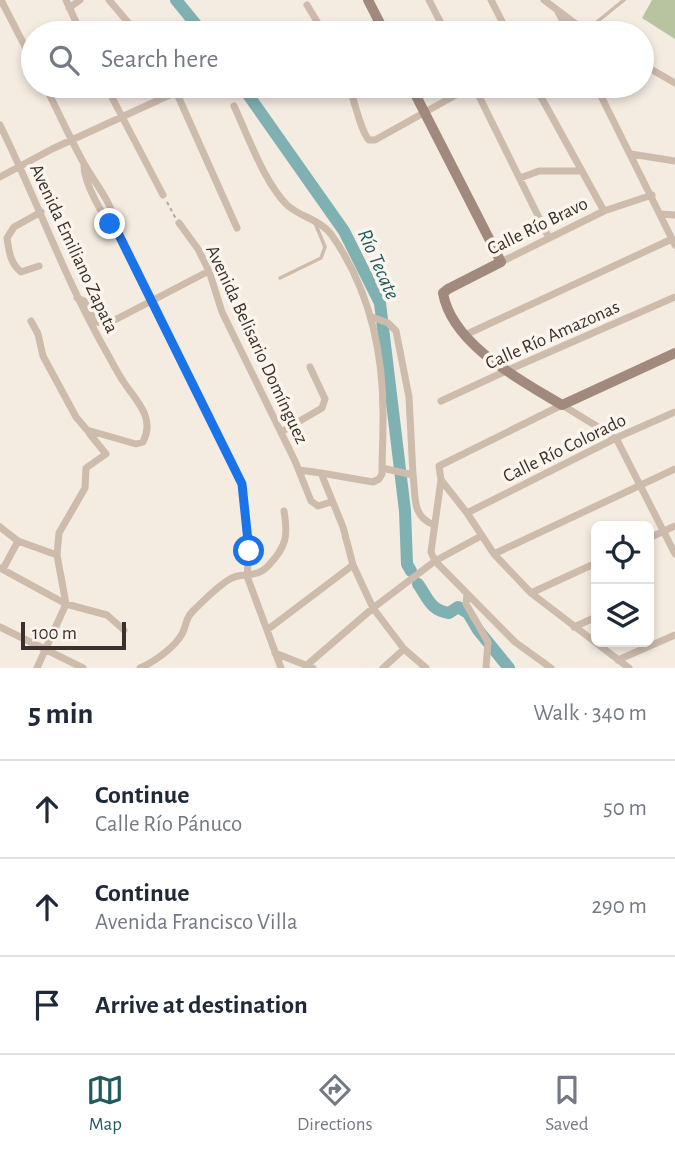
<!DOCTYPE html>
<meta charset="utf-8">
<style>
body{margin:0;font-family:"Alegreya Sans",sans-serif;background:#f2f2f3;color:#1f2937}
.controls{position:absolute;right:21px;bottom:21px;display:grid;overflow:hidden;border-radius:10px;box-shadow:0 4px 10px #0003}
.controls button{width:63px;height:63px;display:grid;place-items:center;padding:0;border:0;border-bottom:2px solid #e0e1e3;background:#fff;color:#1f2937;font:35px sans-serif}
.scale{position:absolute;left:21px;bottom:18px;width:105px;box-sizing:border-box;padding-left:7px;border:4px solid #3b302b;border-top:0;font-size:19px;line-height:24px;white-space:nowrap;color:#3b302b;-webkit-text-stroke:5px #fbf5ee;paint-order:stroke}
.stop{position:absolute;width:21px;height:21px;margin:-16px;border:5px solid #1a73e8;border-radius:50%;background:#fff}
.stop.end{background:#1a73e8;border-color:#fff;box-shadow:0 2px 7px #0008}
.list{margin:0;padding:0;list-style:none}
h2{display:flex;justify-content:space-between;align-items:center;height:91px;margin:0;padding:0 28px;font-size:30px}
h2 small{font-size:23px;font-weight:400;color:#747a83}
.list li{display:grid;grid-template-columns:46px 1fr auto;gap:21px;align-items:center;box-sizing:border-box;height:98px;padding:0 28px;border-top:2px solid #e0e1e3}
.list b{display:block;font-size:26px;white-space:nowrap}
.list p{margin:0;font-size:23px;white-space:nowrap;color:#747a83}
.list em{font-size:23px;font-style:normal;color:#747a83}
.icon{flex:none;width:38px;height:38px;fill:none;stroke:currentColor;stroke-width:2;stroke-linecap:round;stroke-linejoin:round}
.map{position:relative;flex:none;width:675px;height:668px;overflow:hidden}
.search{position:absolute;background:#fff;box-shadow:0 4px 10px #0003;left:21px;right:21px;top:21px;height:77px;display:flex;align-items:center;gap:18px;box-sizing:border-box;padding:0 24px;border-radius:38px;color:#747a83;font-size:26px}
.sheet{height:385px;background:#fff}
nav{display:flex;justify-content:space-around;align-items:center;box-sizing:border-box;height:98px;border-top:2px solid #e0e1e3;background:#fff;font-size:19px;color:#747a83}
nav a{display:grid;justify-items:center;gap:4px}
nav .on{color:#1f5a5e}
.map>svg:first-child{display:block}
.green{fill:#b8c4a0}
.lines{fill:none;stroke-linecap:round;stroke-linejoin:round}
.river{stroke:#7fb0b2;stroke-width:12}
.path{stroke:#b9a596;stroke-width:2;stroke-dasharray:3.5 3.5;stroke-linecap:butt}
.lane{stroke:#cdbbac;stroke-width:3.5}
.street{stroke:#cdbbac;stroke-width:7}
.secondary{stroke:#a18a7d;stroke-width:10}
.route{stroke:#1a73e8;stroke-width:9}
.labels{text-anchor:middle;stroke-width:7;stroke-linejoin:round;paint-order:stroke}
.street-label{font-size:19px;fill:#3b302b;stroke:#fbf5ee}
.water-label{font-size:21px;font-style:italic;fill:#1f5a5e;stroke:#fbf5ee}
</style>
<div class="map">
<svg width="675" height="668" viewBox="0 0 675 668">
<rect width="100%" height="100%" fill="#f4ebe1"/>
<path class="green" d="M652,0H675V39L642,18Z"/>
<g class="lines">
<path class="river" d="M176,0L203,33
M242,86L344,231L380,303L405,511L407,564L411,571
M418,584C428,598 430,610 449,613L458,607L468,613L478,630L509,668"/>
<path class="path" d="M167,202L176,219"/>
<path class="lane" d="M587,30L624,0
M280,278L321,258L325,247L315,223"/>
<path class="street" d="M1,0L33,62
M66,0L81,33
M109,0L132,27L140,33
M429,0L446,33
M491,0L508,33
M544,0L588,33
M307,5L324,33
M69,8L80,0
M557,10L569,33
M642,64L675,83
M45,86C58,111 69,136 82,160C94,183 114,203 116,229L242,484L249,551L247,576L281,668
M106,86L163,195
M349,86C354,99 361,132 369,140H375L472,86
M474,86L549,238
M535,86L604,211
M596,86L675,245
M234,106C248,136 264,182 287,205C300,217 319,219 331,234C370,289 384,355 383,421C383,439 382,457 382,474L379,479L373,482L321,473
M0,125C37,200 65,280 107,353C112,362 117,372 123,381C135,400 156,417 143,442L136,444L87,430L76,417L43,356L38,334L31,321
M631,154L675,161
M84,164C83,181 103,219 116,229
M0,177L52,149L174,93L178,96L237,228
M520,178L539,171H581
M661,214L675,215
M179,223L198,249L209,271L222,312L295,461L311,501L318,506L331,502
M501,262L604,211L652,195
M39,266L21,272C10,263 9,251 7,238L14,227L41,212
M77,298L86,302L97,322L107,324L209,271
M372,317L388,323L396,331L409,397L413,475
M465,335L672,239
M441,401L506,371L675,297
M281,432L322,408L325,399L310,367
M382,468L413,475C416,496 411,516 434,525
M299,470L321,473L343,527L353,565L373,608L404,649L426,668
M441,480L431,552L435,561L515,642L551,668
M467,513L616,438L675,412
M0,527L18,541L3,569
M649,538L675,526
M18,541L57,555
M494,554L675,469
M0,568L66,604L107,615L124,630
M531,593L596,563
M467,594L466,604L488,642L486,668
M0,627L83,668
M574,627L596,617
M267,630L353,565
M275,653L313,668
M618,660L675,635
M307,665L373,608L435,561L481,536
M37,668L66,604L57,555L59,533L85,488L86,468L106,454L89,433
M140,668C154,662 174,648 182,634C187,625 185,618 193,611C201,603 221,584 230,579C241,571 256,580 269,565C287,546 288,535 284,511
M383,668L404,649
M629,668L531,593L494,554L467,513L441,480L439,466L562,405L616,438L675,554"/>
<path class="secondary" d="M368,0L385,33
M411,86L501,262L448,289L443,293C452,345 522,381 562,405L675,353"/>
</g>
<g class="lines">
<path class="route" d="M110,224L116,229L242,484L249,551"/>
</g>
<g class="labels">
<g class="street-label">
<text transform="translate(537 225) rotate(-26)" y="7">Calle Río Bravo</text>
<text transform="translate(75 248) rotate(65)" y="7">Avenida Emiliano Zapata</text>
<text transform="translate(552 334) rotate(-24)" y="7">Calle Río Amazonas</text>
<text transform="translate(258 344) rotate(65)" y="7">Avenida Belisario Domínguez</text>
<text transform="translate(564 447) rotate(-26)" y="7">Calle Río Colorado</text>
</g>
<g class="water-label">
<text transform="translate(379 264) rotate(66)" y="7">Río Tecate</text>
</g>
</g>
</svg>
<div class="controls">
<button><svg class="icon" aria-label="locate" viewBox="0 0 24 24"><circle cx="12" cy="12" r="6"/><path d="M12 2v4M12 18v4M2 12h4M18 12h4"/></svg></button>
<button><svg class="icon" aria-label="layers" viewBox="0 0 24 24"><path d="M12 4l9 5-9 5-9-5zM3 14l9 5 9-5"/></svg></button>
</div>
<div class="scale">100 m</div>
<div class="stop" style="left:249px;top:551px"></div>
<div class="stop end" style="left:110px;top:224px"></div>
<div class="search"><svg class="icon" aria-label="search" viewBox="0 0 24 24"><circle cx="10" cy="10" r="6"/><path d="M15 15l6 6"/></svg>Search here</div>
</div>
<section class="sheet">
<h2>5 min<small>Walk · 340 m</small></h2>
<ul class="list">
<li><svg class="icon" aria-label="ahead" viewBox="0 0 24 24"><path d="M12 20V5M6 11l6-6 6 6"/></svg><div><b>Continue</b><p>Calle Río Pánuco</p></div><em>50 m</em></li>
<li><svg class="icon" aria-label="ahead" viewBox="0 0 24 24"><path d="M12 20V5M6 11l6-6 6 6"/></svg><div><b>Continue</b><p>Avenida Francisco Villa</p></div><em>290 m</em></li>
<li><svg class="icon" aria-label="arrive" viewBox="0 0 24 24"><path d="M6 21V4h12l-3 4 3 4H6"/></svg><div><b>Arrive at destination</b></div></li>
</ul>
</section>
<nav>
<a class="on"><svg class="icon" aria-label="map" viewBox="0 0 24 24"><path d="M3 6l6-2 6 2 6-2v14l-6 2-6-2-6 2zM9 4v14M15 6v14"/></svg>Map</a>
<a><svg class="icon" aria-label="directions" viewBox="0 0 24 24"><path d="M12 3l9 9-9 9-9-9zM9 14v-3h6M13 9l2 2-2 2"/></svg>Directions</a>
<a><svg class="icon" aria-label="saved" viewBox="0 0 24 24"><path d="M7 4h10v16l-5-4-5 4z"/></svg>Saved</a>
</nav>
